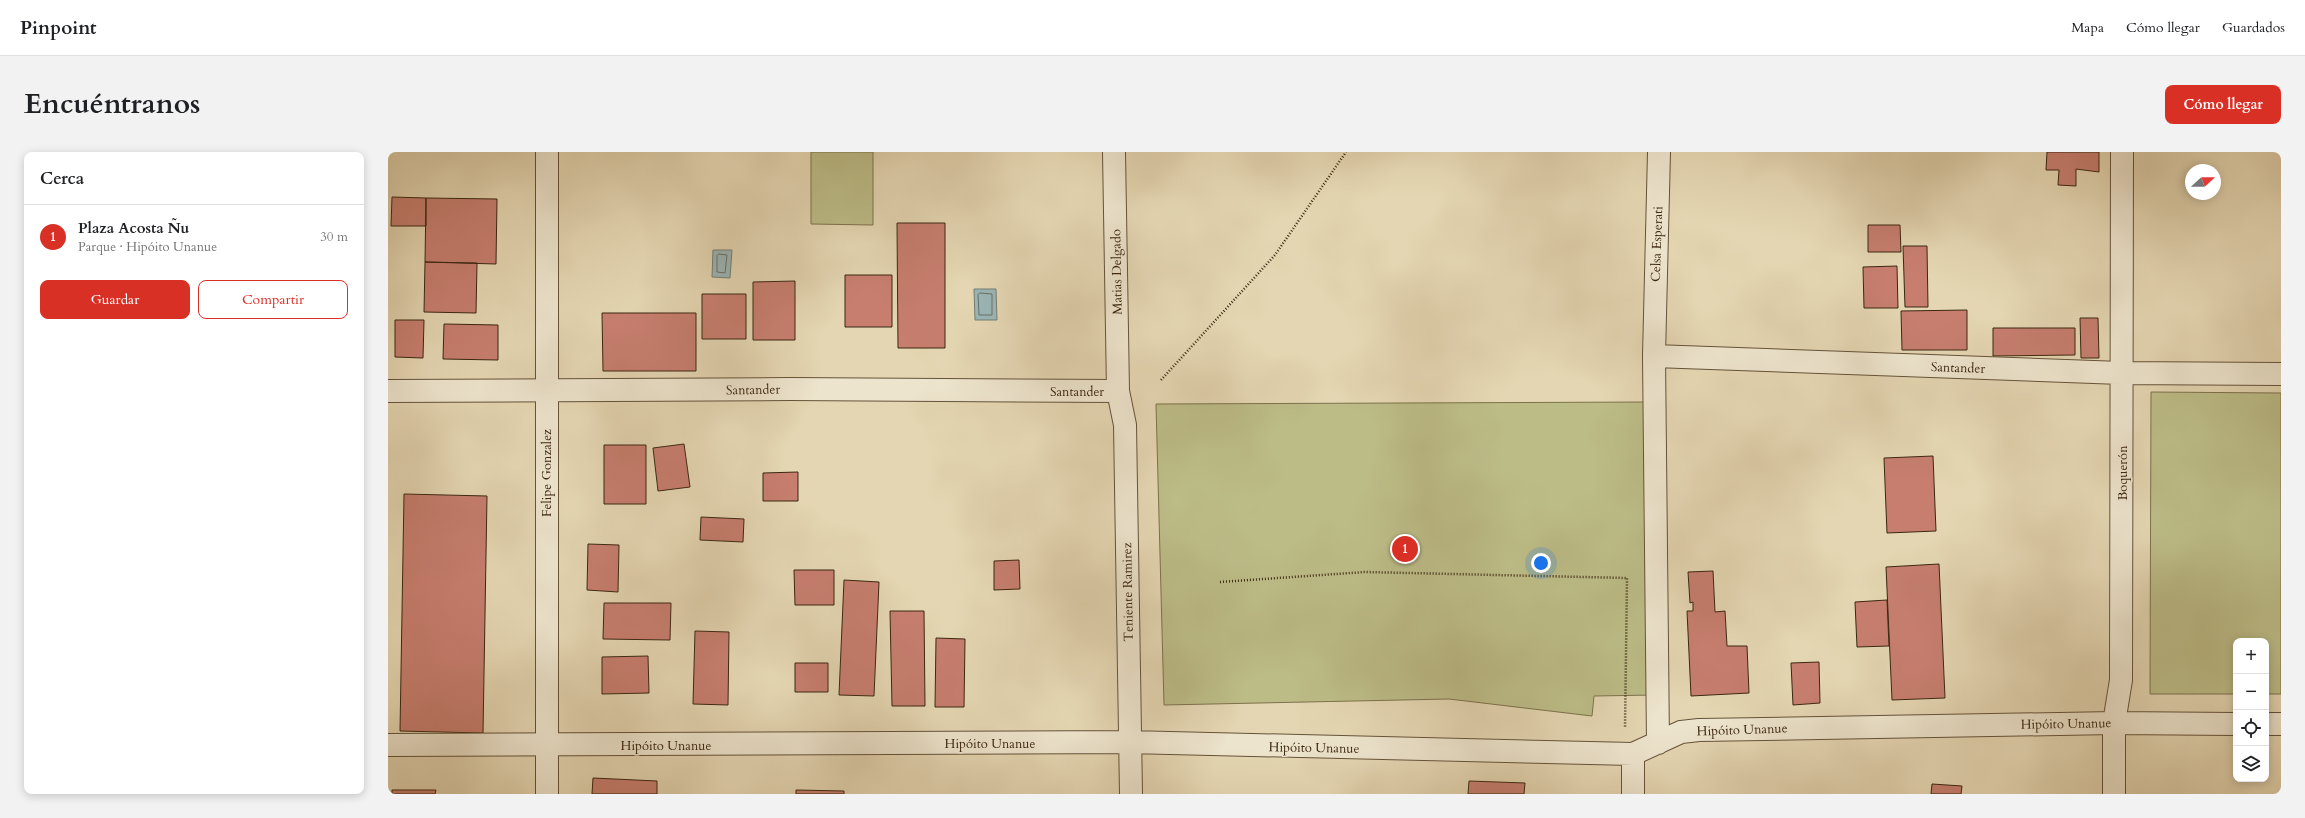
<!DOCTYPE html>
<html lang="es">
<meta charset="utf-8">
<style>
body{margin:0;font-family:Cardo,serif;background:#f2f2f2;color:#202124}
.controls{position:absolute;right:12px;bottom:12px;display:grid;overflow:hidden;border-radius:8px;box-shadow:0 2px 10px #0003}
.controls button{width:36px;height:36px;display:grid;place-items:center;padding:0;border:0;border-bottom:1px solid #e0e0e0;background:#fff;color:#202124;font:20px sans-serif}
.compass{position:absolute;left:1797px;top:12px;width:36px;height:36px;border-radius:50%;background:#fff;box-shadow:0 2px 10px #0003;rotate:69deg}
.you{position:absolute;left:1153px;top:411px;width:14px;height:14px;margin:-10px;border:3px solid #fff;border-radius:50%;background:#1a73e8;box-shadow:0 0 0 6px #1a73e833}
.badge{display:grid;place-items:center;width:26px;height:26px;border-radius:50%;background:#d93025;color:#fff;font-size:13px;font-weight:700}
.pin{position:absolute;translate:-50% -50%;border:2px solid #fff;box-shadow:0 1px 4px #0006}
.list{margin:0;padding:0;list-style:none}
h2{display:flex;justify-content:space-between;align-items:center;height:52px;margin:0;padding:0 16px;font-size:17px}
h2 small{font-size:13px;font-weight:400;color:#757577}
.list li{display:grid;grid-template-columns:26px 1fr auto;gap:12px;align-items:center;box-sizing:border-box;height:64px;padding:0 16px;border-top:1px solid #e0e0e0}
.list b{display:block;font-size:15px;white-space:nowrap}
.list p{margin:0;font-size:13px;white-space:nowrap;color:#757577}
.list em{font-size:13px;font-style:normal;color:#757577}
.actions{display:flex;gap:8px;padding:12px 16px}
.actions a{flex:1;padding:9px 0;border:1px solid #d93025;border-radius:8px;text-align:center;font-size:14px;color:#d93025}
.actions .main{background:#d93025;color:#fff}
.icon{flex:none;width:22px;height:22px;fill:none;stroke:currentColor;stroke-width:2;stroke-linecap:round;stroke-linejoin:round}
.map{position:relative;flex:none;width:1893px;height:642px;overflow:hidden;border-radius:8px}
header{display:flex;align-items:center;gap:24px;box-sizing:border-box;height:56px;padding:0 20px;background:#fff;border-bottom:1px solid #e0e0e0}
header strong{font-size:19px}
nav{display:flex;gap:22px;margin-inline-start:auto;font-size:14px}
.intro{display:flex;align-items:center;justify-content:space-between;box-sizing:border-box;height:96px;padding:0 24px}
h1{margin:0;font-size:28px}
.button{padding:10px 18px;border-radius:8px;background:#d93025;color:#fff;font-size:14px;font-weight:700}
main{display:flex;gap:24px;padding:0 24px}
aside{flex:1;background:#fff;border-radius:8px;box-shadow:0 2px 10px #0003}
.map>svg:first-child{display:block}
.green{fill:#bcbc87;stroke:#7c724c}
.water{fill:#9ab6b7;stroke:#747d75}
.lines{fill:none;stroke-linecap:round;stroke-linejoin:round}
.shore{stroke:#6a6e64;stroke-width:1}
.building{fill:#c77e6f;stroke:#3b2711}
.minor-casing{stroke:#655339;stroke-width:24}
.tertiary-casing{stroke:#655339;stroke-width:24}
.path{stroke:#3b2711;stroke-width:2.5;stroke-dasharray:1 2;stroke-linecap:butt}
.minor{stroke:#ede4cd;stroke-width:22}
.tertiary{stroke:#ede4cd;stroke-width:22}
.labels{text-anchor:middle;stroke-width:3;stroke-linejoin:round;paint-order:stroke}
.street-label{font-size:13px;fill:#3b2711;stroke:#ede4cd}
</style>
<header>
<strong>Pinpoint</strong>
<nav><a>Mapa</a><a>Cómo llegar</a><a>Guardados</a></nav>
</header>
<div class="intro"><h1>Encuéntranos</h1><a class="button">Cómo llegar</a></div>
<main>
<aside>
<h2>Cerca<small></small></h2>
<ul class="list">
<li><span class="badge">1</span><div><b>Plaza Acosta Ñu</b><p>Parque · Hipóito Unanue</p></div><em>30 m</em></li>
</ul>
<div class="actions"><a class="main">Guardar</a><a>Compartir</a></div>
</aside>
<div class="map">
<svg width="1893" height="642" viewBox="0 0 1893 642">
<rect width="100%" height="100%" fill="#e4d6b2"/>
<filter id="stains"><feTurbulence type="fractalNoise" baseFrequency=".005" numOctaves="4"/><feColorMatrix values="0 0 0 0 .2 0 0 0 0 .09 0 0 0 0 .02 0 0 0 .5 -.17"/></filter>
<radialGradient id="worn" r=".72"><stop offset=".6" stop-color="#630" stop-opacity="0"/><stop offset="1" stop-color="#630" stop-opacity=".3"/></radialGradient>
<path class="green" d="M423,0H485V73L423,72Z
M1763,240L1893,241V542H1878V489H1848V542H1762Z
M1259,250L1266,543L1206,544L1204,564L1061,547L776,553L768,252Z"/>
<path class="water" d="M325,98H344L342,126L324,125Z
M586,137H608L609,168H587Z"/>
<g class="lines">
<path class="shore" d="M331,102L339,103L337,121L329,120V104Z
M592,141L604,142V163H591L590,143Z"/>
</g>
<path class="building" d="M1659,0H1711V20L1688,17V34L1670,33L1671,18H1658Z
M4,45L38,46V74H3Z
M38,46L109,47L108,112L37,110Z
M509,71H557V196H510Z
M1480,73H1512L1513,100H1480Z
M1515,94H1539L1540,155H1517Z
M37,110L89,111L88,161L36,160Z
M1509,114L1510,156H1476L1475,115Z
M457,123H504V175H457Z
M407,129V188H365V130Z
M314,142H358V187H314Z
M1579,158V198H1514L1513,159Z
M214,161H308V219H215Z
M1692,166H1710L1711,206H1693Z
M7,168H36L35,206L7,205Z
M56,172L110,173V208L55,207Z
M1605,176H1687V203L1605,204Z
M296,292L302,335L270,339L265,296Z
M216,293H258V352H216Z
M1545,304L1548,379L1499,381L1496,306Z
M410,320V349H375V321Z
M16,342L99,344L95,581L12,579Z
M313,365L356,367L355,390L312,388Z
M200,392L231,393L230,440L199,438Z
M631,408L632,437L606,438V409Z
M1551,412L1557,546L1504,548L1498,415Z
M406,418H446V453H407Z
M1325,419L1327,460L1337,459L1339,494H1359L1361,541L1303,544L1299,459H1305V450L1302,451L1300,420Z
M456,428L491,430L486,544L451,543Z
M1499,448L1501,494L1469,495L1467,450Z
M216,451H283L282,488L215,487Z
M502,459H536L537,554H504Z
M307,479L341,480L340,553L305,552Z
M548,486L577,487L576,555H547Z
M260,504L261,541L214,542V505Z
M1431,510L1432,551L1405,553L1403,511Z
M407,511H440V540H407Z
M205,626L269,629V642H204Z
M1081,629L1137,631L1136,642H1080Z
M1544,632L1574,634L1573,642H1543Z
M4,638H48L47,642H4Z
M408,638L456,639V642H408Z"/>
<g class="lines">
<g class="minor-casing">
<path id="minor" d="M726,0L730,239L737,273L743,642
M1271,0L1266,204L1733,221L1893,222
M1266,204L1270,591
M0,239L402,237L730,239
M1878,572H1893
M0,593L741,590L1245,602L1293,580L1311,578L1726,571L1848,572
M1245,642V602
M1726,642V571L1733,528L1734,0"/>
</g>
<g class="tertiary-casing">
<path id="tertiary" d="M159,0V642"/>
</g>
<path class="path" d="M773,228L887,103L958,0
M832,430L977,420L1239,426L1237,576"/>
<use href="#minor" class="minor"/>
<use href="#tertiary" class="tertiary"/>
</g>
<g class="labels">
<g class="street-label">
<text transform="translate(1268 92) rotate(-88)" y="5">Celsa Esperati</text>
<text transform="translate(728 120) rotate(-91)" y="5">Matias Delgado</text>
<text transform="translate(1570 215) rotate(2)" y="5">Santander</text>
<text transform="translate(365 237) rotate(-1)" y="5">Santander</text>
<text x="689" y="244">Santander</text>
<text transform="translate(158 321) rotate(-90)" y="5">Felipe Gonzalez</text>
<text transform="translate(1734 321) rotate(-90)" y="5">Boquerón</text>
<text transform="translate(739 440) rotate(-91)" y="5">Teniente Ramirez</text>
<text transform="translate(1678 571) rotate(-1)" y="5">Hipóito Unanue</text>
<text transform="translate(1354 577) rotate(-2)" y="5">Hipóito Unanue</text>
<text x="602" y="596">Hipóito Unanue</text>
<text x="278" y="598">Hipóito Unanue</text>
<text transform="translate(926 595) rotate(1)" y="5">Hipóito Unanue</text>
</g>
</g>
<rect width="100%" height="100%" filter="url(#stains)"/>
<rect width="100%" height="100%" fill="url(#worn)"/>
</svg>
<div class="controls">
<button>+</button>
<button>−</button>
<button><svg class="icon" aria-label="locate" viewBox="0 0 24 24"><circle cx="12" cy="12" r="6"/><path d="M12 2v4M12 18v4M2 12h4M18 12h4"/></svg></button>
<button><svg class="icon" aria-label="layers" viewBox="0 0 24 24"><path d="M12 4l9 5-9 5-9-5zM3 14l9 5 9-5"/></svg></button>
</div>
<svg class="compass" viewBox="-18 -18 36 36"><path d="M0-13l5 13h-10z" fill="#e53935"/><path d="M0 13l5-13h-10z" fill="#757577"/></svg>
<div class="you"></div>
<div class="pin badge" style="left:1017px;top:397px">1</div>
</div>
</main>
